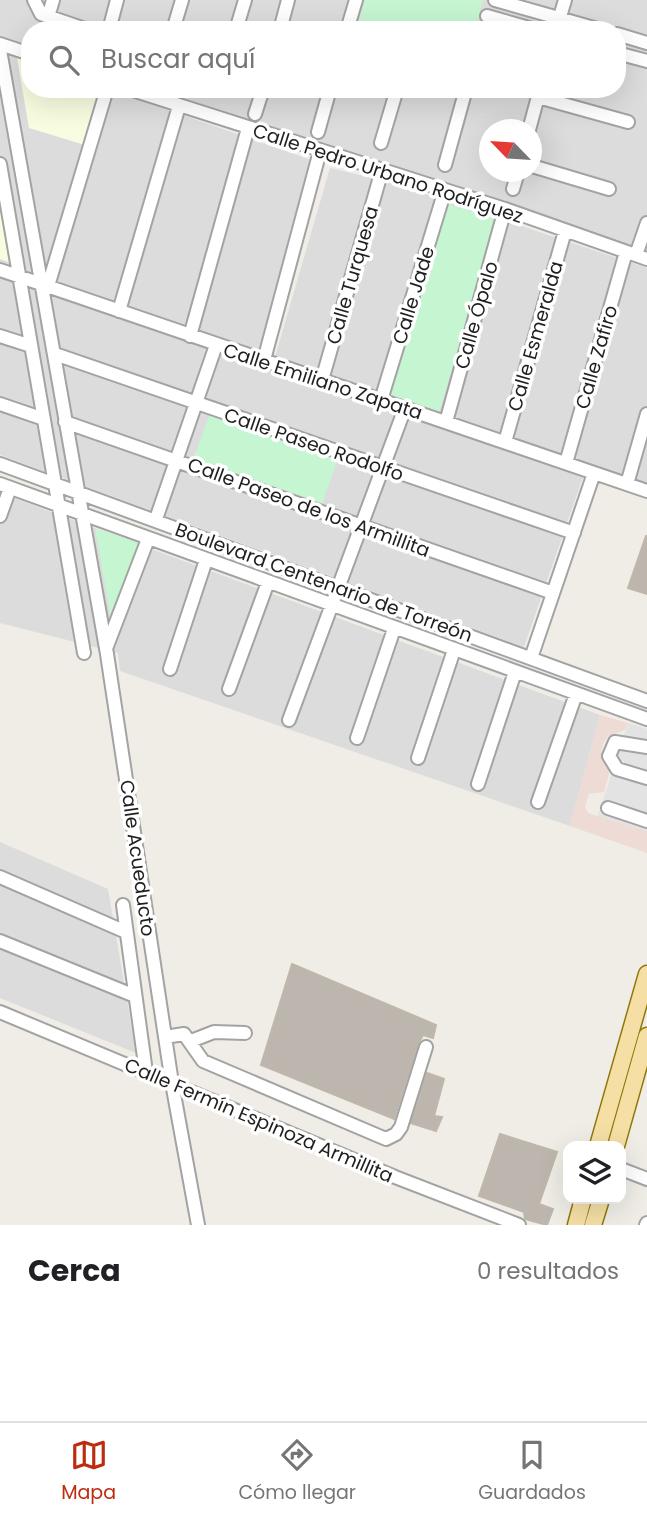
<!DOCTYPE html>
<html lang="es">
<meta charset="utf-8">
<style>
body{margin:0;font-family:Poppins,sans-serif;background:#f6f6f6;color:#202124}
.controls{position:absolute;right:21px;bottom:21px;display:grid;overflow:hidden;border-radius:14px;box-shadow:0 7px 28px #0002}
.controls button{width:63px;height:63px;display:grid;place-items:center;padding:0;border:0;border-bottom:2px solid #e0e0e0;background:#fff;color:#202124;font:35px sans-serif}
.compass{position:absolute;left:479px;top:119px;width:63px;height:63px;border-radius:50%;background:#fff;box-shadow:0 7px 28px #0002;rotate:295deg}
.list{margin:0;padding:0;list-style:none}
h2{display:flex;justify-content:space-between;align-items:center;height:91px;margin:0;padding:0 28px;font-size:30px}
h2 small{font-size:23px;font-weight:400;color:#757577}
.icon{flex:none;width:38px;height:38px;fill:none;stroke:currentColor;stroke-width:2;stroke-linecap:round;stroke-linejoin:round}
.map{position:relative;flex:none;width:647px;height:1225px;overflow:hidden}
.search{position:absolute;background:#fff;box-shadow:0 7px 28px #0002;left:21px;right:21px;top:21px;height:77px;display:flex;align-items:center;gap:18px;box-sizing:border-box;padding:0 24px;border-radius:28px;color:#757577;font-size:26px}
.sheet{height:196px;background:#fff}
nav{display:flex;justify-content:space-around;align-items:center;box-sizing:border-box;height:98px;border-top:2px solid #e0e0e0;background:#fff;font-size:19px;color:#757577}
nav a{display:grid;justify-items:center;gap:4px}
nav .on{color:#be2c10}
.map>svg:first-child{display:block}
.residential{fill:#dddcdc;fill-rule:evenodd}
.commercial{fill:#eedbd6}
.education{fill:#f8fde1}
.park{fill:#c6f5d2}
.parking{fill:#e3e3e3}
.building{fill:#bcb6af;stroke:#bfb7a9;stroke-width:2}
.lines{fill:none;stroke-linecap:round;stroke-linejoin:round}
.minor-casing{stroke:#a3a3a3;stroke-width:16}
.major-casing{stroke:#8e780c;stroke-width:19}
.minor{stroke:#fff;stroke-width:12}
.major{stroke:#f5dfa5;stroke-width:16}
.labels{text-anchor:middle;stroke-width:7;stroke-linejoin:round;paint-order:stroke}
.street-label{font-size:19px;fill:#1f1f1f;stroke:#fff}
</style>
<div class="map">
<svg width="647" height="1225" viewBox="0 0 647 1225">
<rect width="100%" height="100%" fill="#efede6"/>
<path class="residential" d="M0,0H647V251L156,89H617V30H30V48L0,38ZM490,130H532V172H490Z
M0,51L30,62V89H108L311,160L258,351L0,262Z
M330,168L393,183L647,268V484L275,357Z
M0,278L583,477L524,647L0,455Z
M0,493L600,715L570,826L120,671L118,653L0,623Z
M0,842L108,889L136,1053L0,998Z"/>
<path class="commercial" d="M600,715L628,723L625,730L607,737L603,744L601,752L611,766L604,792L589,794L585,806L588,813L647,831V853L570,826Z"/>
<path class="education" d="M17,58L30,63V89H101L85,145L29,128Z
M0,195L11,263L0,259Z"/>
<path class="park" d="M365,0H483L475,30H380L358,24Z
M447,204L496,219L439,413L390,399Z
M210,414L337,461L322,504L193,460Z
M95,528L142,544L111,618Z"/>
<path class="parking" d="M628,723L647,729V831L598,816Z"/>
<path class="building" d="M646,536H647V594L628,588Z
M292,964L436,1025L433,1038L423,1035L418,1044L394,1119L261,1065Z
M427,1073L444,1079L434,1116L442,1117L436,1131L411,1123Z
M500,1134L557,1152L539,1204L553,1209L547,1225L525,1219L524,1212L479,1196Z"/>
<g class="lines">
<g class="minor-casing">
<path id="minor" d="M34,0L41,14L88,30
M495,0L601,30
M487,16L536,30
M48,17L53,0
M109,30L117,0
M173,30L182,0
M236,30L245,0
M280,30L288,0
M347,30L356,0
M556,30L565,0
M617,34L647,43
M0,44L30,54
M0,50L107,654L172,1083L198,1225
M617,53L647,61
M129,89L505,209L647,259
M538,97L628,122
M255,114L263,89
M529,130L540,89
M318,132L330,89
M381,143L397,89
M0,164L84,653
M445,165L466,89
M532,166L609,189
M513,189L518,172
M636,255L647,223
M0,270L647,491
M48,286L107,89
M119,311L179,106
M0,336L31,346
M190,336L248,128
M55,354L574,533
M264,360L320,151
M322,380L382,170
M381,400L445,190
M0,404L41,418
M65,422L553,593
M446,422L505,209
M505,442L565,231
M566,463L626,252
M0,464L647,701
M0,484L647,719
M627,484L647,414
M0,516L10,488
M156,519L216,345
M107,646L148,539
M531,658L594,473
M170,669L206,560
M229,689L268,582
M289,720L405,408
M357,738L394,629
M647,747L615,742L609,756L617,769L647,778
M418,758L454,650
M478,784L515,672
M538,802L576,694
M608,808L647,821
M0,877L126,932
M123,905L146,1072
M0,941L135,996
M0,1012L395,1177L519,1225
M165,1037L184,1034L203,1061L386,1139L396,1134L401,1127L426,1047
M191,1041L214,1032L245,1033
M621,1169L647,1179
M646,1225L647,1223"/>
</g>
<g class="major-casing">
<path id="major" d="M598,1146L647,974
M616,1146L647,1036
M576,1225L583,1199
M593,1225L601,1199"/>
</g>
<use href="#minor" class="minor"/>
<use href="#major" class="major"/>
</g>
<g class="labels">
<g class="street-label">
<text transform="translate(388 173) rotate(18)" y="7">Calle Pedro Urbano Rodríguez</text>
<text transform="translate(352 275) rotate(-74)" y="7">Calle Turquesa</text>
<text transform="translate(413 295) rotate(-73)" y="7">Calle Jade</text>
<text transform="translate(476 315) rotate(-74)" y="7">Calle Ópalo</text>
<text transform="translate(535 336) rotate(-74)" y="7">Calle Esmeralda</text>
<text transform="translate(596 357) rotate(-74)" y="7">Calle Zafiro</text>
<text transform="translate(323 381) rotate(18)" y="7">Calle Emiliano Zapata</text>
<text transform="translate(314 444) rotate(19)" y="7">Calle Paseo Rodolfo</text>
<text transform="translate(309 507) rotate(20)" y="7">Calle Paseo de los Armillita</text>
<text transform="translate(324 582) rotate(20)" y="7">Boulevard Centenario de Torreón</text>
<text transform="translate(138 858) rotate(82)" y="7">Calle Acueducto</text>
<text transform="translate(259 1120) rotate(23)" y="7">Calle Fermín Espinoza Armillita</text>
</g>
</g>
</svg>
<div class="controls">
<button><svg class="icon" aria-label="layers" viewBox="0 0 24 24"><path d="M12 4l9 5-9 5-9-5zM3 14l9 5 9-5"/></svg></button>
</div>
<svg class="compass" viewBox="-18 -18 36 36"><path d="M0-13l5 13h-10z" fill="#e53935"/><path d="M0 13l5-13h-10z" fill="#757577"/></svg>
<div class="search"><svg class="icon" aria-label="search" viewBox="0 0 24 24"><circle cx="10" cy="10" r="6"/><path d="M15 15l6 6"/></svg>Buscar aquí</div>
</div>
<section class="sheet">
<h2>Cerca<small>0 resultados</small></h2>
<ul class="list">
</ul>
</section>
<nav>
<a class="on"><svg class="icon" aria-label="map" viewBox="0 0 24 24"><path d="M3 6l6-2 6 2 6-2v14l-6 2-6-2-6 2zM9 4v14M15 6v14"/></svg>Mapa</a>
<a><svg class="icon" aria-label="directions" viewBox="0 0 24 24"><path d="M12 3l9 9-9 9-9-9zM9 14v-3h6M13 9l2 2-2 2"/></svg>Cómo llegar</a>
<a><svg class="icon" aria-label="saved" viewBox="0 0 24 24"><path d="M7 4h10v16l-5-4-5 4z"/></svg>Guardados</a>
</nav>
